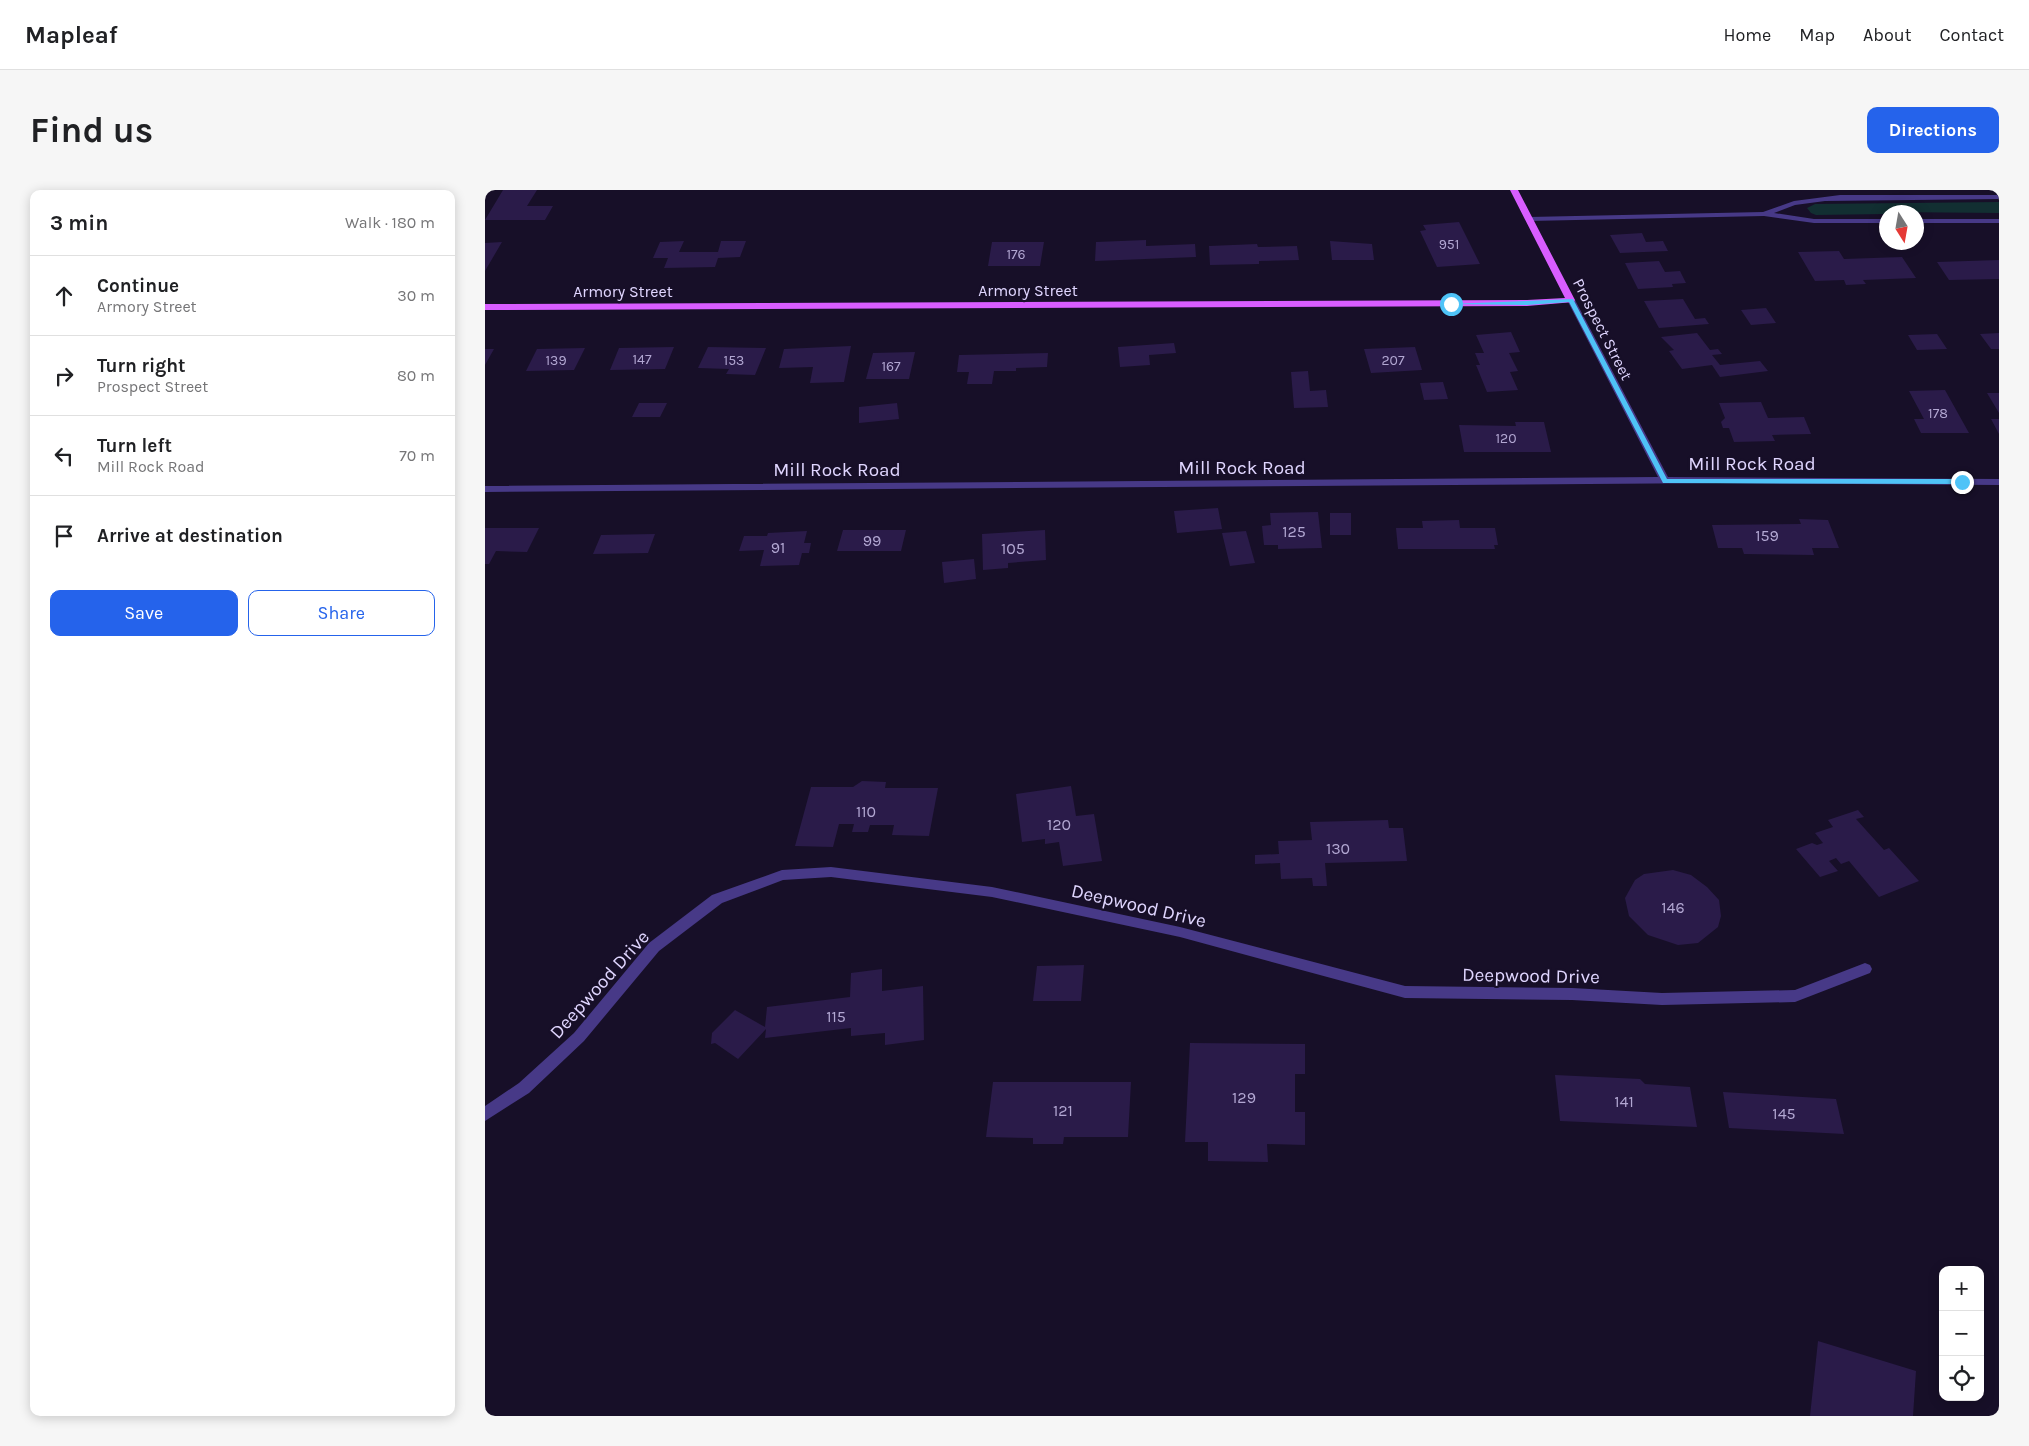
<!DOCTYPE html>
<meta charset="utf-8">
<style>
body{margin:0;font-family:Karla,sans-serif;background:#f6f6f6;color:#202124}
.controls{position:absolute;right:15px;bottom:15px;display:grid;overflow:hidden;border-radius:10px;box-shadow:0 2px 12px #0003}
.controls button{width:45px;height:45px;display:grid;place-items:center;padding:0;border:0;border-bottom:1px solid #e0e0e0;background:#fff;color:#202124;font:25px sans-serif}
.compass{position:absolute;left:1394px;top:15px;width:45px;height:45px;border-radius:50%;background:#fff;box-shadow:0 2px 12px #0003;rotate:169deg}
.stop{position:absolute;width:15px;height:15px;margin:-11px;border:4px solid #4fc3f7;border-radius:50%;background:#fff}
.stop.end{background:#4fc3f7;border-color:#fff;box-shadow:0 1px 5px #0008}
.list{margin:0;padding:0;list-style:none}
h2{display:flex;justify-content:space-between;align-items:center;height:65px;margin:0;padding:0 20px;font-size:21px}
h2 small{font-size:16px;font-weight:400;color:#757577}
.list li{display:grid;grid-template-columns:32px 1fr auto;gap:15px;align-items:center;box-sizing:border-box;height:80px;padding:0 20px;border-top:1px solid #e0e0e0}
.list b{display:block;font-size:19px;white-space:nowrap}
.list p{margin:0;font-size:16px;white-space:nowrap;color:#757577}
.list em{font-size:16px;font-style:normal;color:#757577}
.actions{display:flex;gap:10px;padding:15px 20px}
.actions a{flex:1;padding:11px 0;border:1px solid #2563eb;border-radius:10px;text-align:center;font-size:18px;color:#2563eb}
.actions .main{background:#2563eb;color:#fff}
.icon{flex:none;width:28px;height:28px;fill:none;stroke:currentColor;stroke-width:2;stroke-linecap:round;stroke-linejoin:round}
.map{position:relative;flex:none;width:1514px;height:1226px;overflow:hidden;border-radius:10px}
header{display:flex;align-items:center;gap:30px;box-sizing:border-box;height:70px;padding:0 25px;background:#fff;border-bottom:1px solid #e0e0e0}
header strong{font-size:24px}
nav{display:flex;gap:28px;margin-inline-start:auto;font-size:18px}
.intro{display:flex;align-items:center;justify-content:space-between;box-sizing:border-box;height:120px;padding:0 30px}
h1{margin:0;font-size:35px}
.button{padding:12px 22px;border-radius:10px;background:#2563eb;color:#fff;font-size:18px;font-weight:700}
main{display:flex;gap:30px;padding:0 30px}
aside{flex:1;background:#fff;border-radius:10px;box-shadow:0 2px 12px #0003}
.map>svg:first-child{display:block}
.green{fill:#122f32}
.building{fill:#2a1b49}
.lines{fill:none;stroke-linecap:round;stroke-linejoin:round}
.minor{fill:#473987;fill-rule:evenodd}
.major{fill:#d85dff;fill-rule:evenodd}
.route{fill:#4fc3f7}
.labels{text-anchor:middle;stroke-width:4.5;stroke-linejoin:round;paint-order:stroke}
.far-number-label{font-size:14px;fill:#b2a7d2}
.far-street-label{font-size:16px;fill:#e0d6ff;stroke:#170f28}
.number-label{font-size:16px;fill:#b2a7d2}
.street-label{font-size:19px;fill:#e0d6ff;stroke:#170f28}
</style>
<header>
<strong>Mapleaf</strong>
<nav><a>Home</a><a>Map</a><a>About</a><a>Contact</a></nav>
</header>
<div class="intro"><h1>Find us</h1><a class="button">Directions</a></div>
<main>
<aside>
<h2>3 min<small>Walk · 180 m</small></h2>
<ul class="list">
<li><svg class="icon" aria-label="ahead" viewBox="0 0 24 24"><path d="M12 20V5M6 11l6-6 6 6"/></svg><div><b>Continue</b><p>Armory Street</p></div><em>30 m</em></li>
<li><svg class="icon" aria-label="right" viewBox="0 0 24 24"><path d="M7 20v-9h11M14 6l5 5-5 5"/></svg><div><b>Turn right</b><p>Prospect Street</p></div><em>80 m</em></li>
<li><svg class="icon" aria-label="left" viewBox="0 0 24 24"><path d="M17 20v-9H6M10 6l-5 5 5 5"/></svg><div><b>Turn left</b><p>Mill Rock Road</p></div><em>70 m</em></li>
<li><svg class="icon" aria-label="arrive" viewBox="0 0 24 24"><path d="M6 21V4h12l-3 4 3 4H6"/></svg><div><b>Arrive at destination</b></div></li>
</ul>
<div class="actions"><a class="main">Save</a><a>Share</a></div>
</aside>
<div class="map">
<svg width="1514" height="1226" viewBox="0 0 1514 1226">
<rect width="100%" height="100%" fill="#170f28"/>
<path class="green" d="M1514,12V23L1402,22L1401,24L1331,25L1326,23L1322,18L1330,14Z"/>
<path class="building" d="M18,0H52L42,16H68L60,30H0Z
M974,32L995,74L952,77L935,41L941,40L938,35Z
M1157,43L1161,52L1178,51L1183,61L1135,63L1125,45Z
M661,50V56L710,54L711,67L610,71L611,52Z
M199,51L194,62H233L236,51H261L255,67L233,68L230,77L179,78L183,68H168L175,52Z
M845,51L887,54L889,70H847Z
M17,52L0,81V53Z
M507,52H559L555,76H503Z
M772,54L773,57L812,56L814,70L774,71V74L725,75L724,56Z
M1354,61L1359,69L1417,67L1431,88L1378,90L1381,94L1361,95L1359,90L1330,91L1313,62Z
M1514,70V89L1464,90L1452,72Z
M1174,71L1180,82L1195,81L1201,93L1187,94L1188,97L1153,99L1140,73Z
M1198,109L1210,129L1220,128L1224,134L1174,138L1159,111Z
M1281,118L1291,133L1266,135L1256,120Z
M1026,142L1035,162L1024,163L1033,181L1025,182L1033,200L1002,202L991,175H995L990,163H999L991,145Z
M1212,143L1225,160L1233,159L1237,164L1227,165L1235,175L1275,171L1283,181L1235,187L1227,175L1197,179L1184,161L1189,160L1176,147Z
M1514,143V159H1506L1495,144Z
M1452,144L1462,159L1432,160L1423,145Z
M689,153L691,163L664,165L665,175L635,177L633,157Z
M366,156L359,192L325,193L328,177L294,178L299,159Z
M189,157L180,179L125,180L134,158Z
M223,157L281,158L270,185L241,184L244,179L213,178Z
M930,157L937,180L886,183L879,159Z
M100,158L89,180L41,181L52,159Z
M0,159H9L0,175Z
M430,162L424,189H381L388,163Z
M563,163L562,177L531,178V181H509L507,194H482L484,182H472L474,165Z
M823,181L825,201L841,200L843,217L809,218L806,182Z
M958,192L963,209L939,210L935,193Z
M1460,200L1484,243H1436L1429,229H1439L1424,201Z
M1502,203H1514V223Z
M1276,212L1283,228L1319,227L1326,244L1287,245L1290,251L1249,252L1244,238H1238L1236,232L1240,228L1234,213Z
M154,213H182L175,227H147Z
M412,213L414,229L374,233V217Z
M1506,229H1514V244Z
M1030,232H1059L1066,262H979L974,235L1031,236Z
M733,318L737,339L692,343L689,321Z
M833,322L837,358L793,359V355H779L777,336L786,335L785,323Z
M845,323H866V345H845Z
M1314,329L1343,330L1354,358H1327L1329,365L1259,364L1257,358H1233L1227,335L1316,334Z
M974,330L975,338H1010L1013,355H1009L1010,359H913L911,338H938L937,331Z
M0,338H54L42,362L11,361L4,374H0Z
M358,340H421L416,361H352Z
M560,340L561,370L523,373V378L498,380L497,344Z
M322,341L319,353H326L324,363H317L314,375L275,376L279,360L254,361L259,346H282L283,343Z
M761,341L770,373L745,376L737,343Z
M170,344L163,363L108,364L116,345Z
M489,369L491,389L459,393L457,372Z
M377,591L401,592L400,598H453L444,646L407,645L409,635H385L383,642H367L369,634H354L348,657L310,656L326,597H368Z
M586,596L591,626L609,624L617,671L578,676L574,652L560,654V649L537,652L531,604Z
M1373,620L1379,627L1371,629L1399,660L1404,658L1434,691L1394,707L1364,671L1356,674L1351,668L1344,671L1353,681L1335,687L1311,659L1327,653L1332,655L1338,653L1330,643L1348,637L1343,630Z
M903,630L904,638H918L922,671L840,673L842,696H828L827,688L796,689L795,673L770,674V665L794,664L793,651L827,650L825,632Z
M1188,680L1206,685L1222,697L1234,710L1236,726L1233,737L1213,753L1193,755L1163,745L1144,726L1140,708L1150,690L1159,684Z
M599,775L596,811H548L552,776Z
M397,779V801L438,796L439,850L400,855V843L366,846V838L280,848L281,839L253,869L230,853L226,854L227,843L250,820L280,837L282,817L365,807L366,783Z
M705,853L820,854V884H810V922H820V955L782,954L783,972L723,971V952H700Z
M1070,885L1155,889L1160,894L1205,897L1212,937L1075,931Z
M508,892H646L643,947H579L578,954H548V948L501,947Z
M1238,902L1351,909L1359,944L1244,938Z
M1333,1151L1431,1181L1428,1226H1325Z"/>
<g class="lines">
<path class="minor" d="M1355,5H1514V9L1340,11L1310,15L1289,23L1329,29H1402V33H1329L1279,26L1044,31L1040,29L1044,27L1278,22L1309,11Z
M1432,29H1514V33H1432Z
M1086,107L1090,110L1183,287L1514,289V295L1233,293L0,302V296L1173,287L1082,110Z
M346,677L507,697L695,737L920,796L1087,798L1177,803L1310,800L1380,773L1385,775L1387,779L1385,783L1310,812L1177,815L1087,810L920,808L695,747L507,707L346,687L298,690L237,713L174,761L99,851L44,903L0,931V916L34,893L89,843L164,753L227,705L297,680Z"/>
<path class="major" d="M1025,0H1033L1090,110L1089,112L1042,116L0,120V114L1042,110L1080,108Z"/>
</g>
<path class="route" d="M1088,109L1182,289H1477L1480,292L1477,294L1178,293L1084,112L1042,115L963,114Z"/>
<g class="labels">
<g class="far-number-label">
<text x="964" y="59">951</text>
<text x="531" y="69">176</text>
<text x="157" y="174">147</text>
<text x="71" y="175">139</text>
<text x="249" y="175">153</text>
<text x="908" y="175">207</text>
<text x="406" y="181">167</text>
<text x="1453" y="228">178</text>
<text x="1021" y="253">120</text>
</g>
<g class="far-street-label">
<text x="543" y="106">Armory Street</text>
<text x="138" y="107">Armory Street</text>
<text transform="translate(1118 139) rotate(63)" y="6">Prospect Street</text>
</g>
<g class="number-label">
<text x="809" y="347">125</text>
<text x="1282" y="351">159</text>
<text x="387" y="356">99</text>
<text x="293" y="363">91</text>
<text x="528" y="364">105</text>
<text x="381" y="627">110</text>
<text x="574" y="640">120</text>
<text x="853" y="664">130</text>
<text x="1188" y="723">146</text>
<text x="351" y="832">115</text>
<text x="759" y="913">129</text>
<text x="1139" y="917">141</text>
<text x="578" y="926">121</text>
<text x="1299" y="929">145</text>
</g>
<g class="street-label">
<text x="1267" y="280">Mill Rock Road</text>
<text x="757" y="284">Mill Rock Road</text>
<text x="352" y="286">Mill Rock Road</text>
<text transform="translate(654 715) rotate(13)" y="7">Deepwood Drive</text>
<text transform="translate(1046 785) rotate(1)" y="7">Deepwood Drive</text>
<text transform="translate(114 794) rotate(-48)" y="7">Deepwood Drive</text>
</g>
</g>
</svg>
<div class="controls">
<button>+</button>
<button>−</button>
<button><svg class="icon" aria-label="locate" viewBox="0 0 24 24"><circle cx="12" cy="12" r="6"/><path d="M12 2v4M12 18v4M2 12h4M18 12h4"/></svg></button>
</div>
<svg class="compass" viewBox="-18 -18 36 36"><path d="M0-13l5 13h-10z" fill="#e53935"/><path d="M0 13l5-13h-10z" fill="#757577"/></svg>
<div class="stop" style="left:966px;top:114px"></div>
<div class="stop end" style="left:1477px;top:292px"></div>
</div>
</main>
